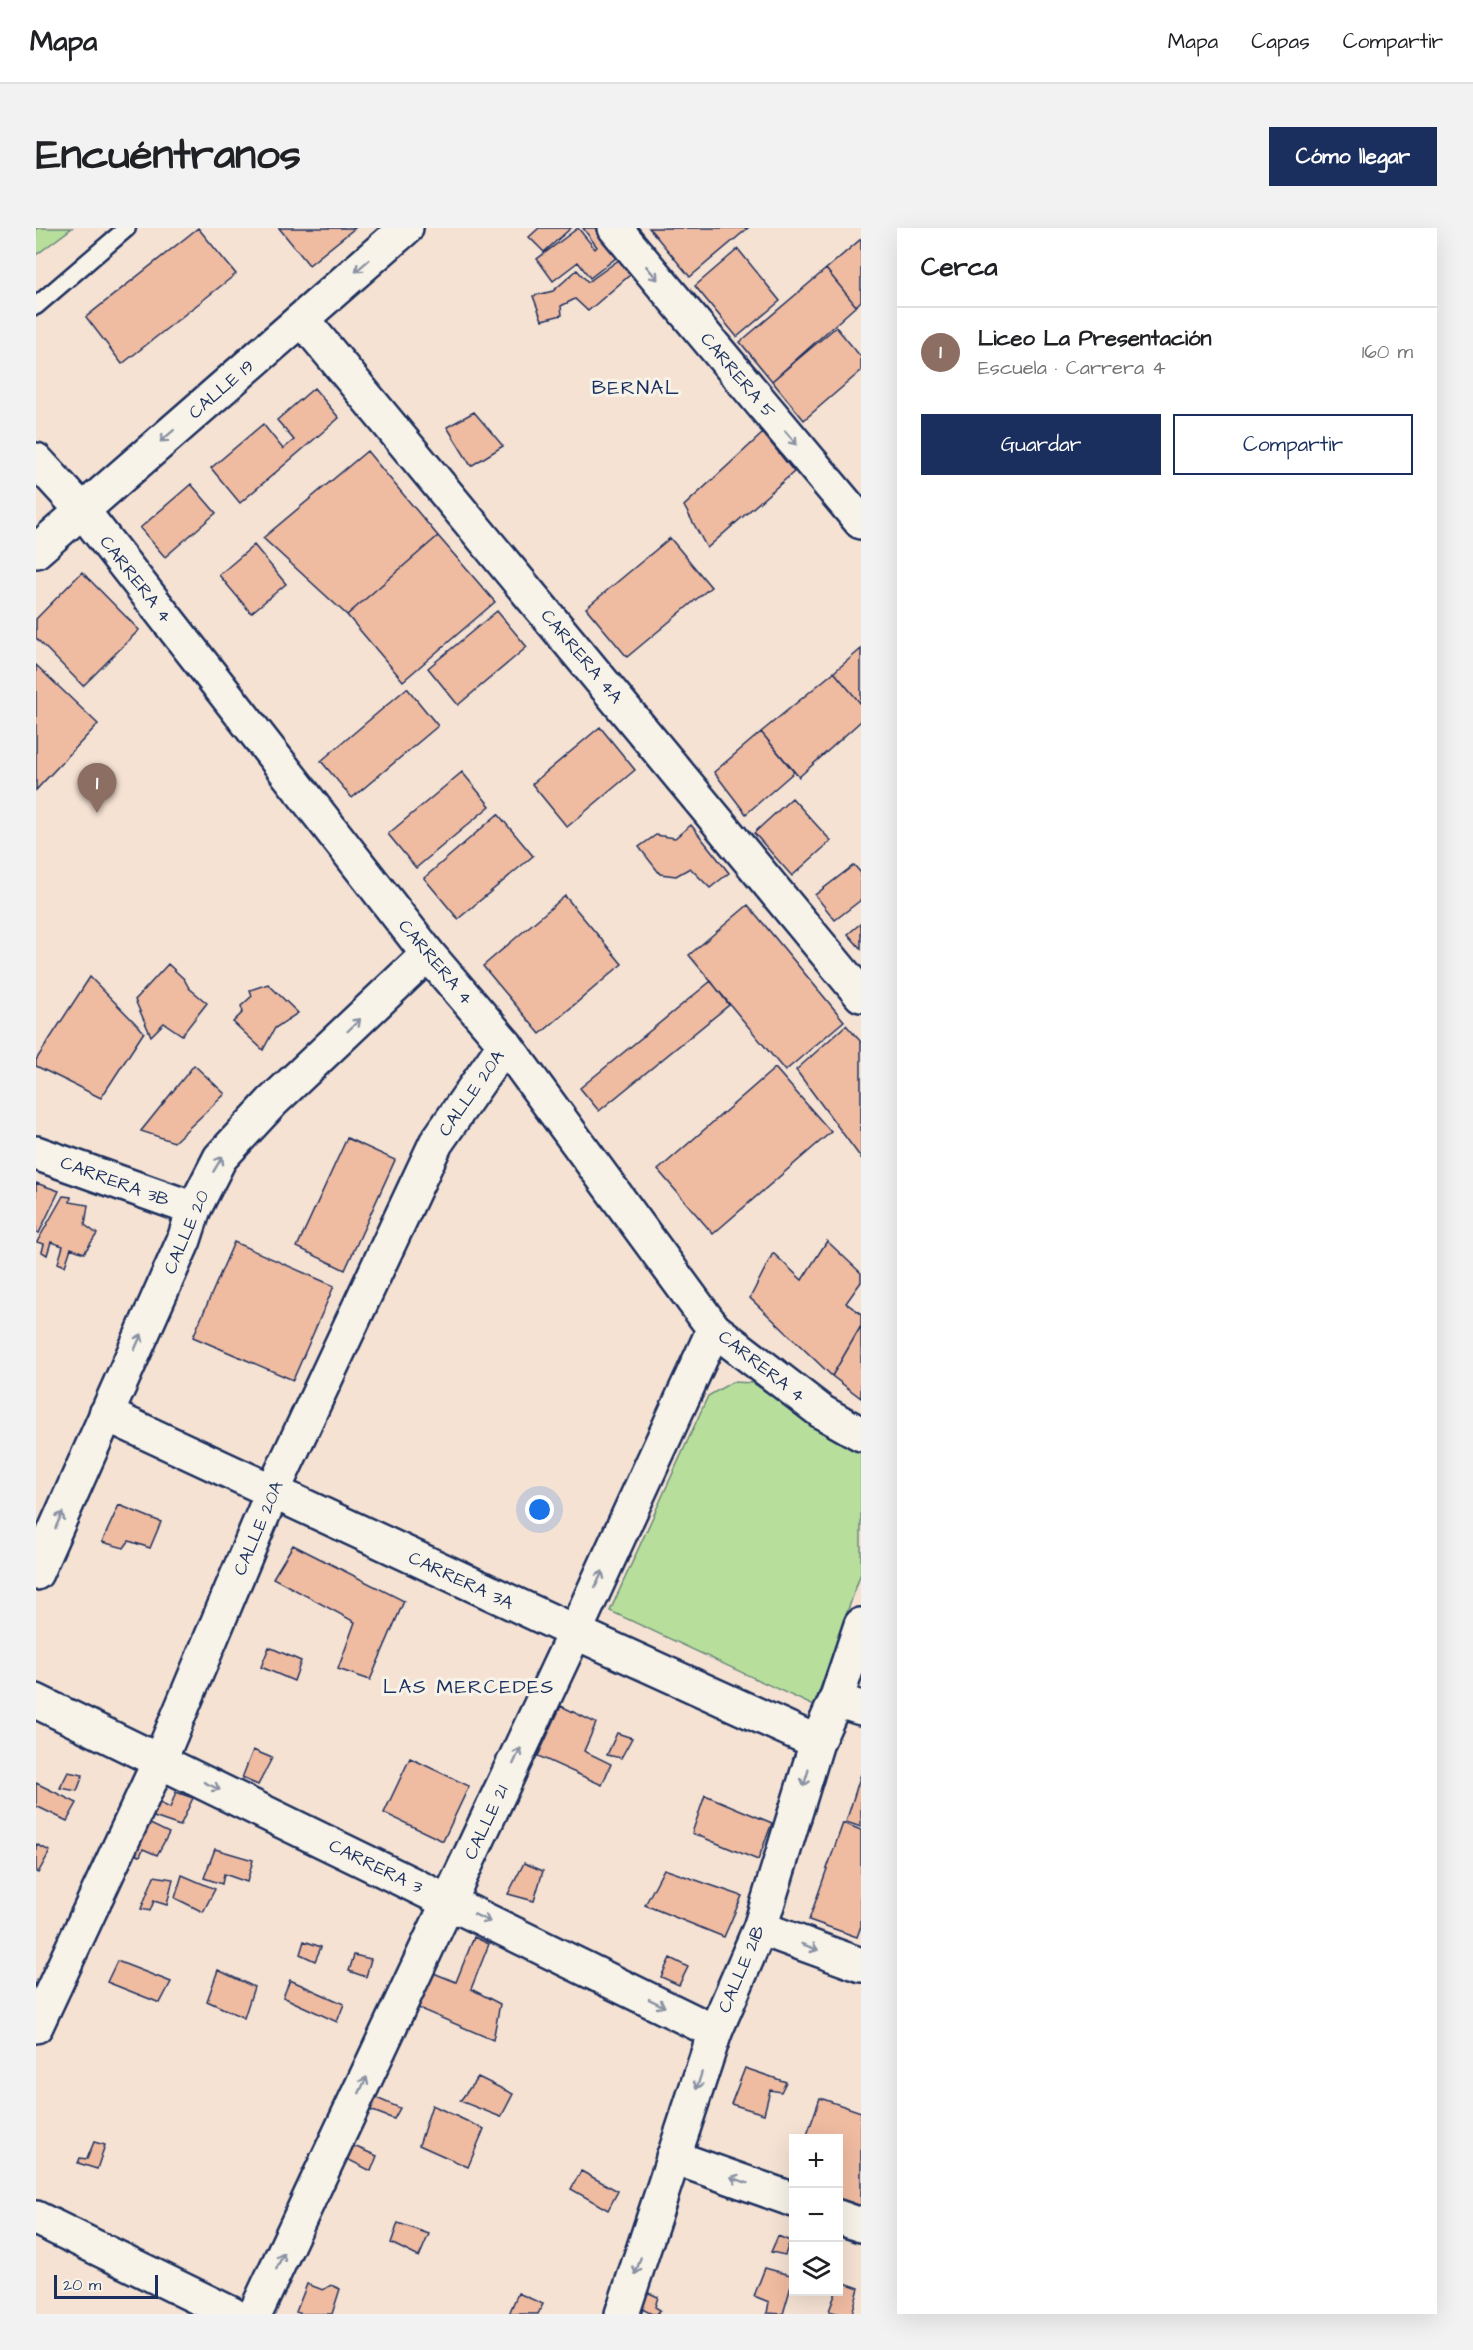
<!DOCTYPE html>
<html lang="es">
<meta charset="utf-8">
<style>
body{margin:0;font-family:"Architects Daughter",sans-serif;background:#f2f2f2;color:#202124}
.controls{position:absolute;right:18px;bottom:18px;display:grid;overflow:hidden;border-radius:0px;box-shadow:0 6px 24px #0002}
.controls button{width:54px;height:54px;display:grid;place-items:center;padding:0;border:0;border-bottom:2px solid #e0e0e0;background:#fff;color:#202124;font:30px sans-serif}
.scale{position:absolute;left:18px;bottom:15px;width:104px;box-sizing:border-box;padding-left:6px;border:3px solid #1b2f5e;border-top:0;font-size:16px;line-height:21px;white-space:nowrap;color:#1b2f5e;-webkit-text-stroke:4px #f7f3e8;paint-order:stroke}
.you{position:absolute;left:504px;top:1282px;width:21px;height:21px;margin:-15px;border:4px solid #fff;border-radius:50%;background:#1a73e8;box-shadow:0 0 0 9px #1a73e833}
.badge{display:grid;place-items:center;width:39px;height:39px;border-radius:50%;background:#1b2f5e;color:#fff;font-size:20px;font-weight:700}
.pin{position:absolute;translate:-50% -50px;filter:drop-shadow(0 2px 3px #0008)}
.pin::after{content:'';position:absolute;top:32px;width:21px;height:18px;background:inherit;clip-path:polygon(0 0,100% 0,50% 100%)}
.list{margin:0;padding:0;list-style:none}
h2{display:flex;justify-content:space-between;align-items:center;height:78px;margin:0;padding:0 24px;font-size:26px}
h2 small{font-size:20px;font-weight:400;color:#757577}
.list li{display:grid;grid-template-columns:39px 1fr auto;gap:18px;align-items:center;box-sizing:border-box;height:90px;padding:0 24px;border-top:2px solid #e0e0e0}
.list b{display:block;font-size:22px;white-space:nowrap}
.list p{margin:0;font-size:20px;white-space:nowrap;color:#757577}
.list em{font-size:20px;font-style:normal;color:#757577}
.actions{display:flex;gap:12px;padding:18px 24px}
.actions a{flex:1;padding:14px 0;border:2px solid #1b2f5e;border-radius:0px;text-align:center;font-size:21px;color:#1b2f5e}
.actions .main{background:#1b2f5e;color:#fff}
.icon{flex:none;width:33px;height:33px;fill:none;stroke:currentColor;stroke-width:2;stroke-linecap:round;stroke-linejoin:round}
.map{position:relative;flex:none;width:825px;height:2086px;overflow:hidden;border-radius:0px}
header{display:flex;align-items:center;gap:36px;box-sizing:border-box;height:84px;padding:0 30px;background:#fff;border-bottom:2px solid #e0e0e0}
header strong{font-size:28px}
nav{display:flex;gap:33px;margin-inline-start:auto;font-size:21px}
.intro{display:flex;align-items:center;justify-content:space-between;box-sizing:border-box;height:144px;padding:0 36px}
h1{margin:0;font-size:42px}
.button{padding:15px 27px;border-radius:0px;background:#1b2f5e;color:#fff;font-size:21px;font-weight:700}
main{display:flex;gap:36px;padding:0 36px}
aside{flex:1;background:#fff;border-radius:0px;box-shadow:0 6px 24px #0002}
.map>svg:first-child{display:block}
.green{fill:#b7df9b;stroke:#69877c;stroke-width:1.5}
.building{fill:#efbba1;stroke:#1b2f5e;stroke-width:1.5}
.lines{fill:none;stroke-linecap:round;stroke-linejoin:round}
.service-casing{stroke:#1b2f5e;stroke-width:21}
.minor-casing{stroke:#1b2f5e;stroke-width:38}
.tertiary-casing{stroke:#1b2f5e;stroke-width:38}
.service{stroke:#f7f3e8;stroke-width:16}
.minor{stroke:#f7f3e8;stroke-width:33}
.tertiary{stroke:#f7f3e8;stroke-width:33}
.oneway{stroke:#8991a3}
.labels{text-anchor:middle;stroke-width:6;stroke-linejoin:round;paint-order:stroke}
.street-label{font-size:18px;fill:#1b2f5e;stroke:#f7f3e8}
.neighbourhood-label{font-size:20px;letter-spacing:1.5px;fill:#1b2f5e;stroke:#f7f3e8}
</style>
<header>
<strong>Mapa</strong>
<nav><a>Mapa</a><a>Capas</a><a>Compartir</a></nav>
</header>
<div class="intro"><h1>Encuéntranos</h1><a class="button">Cómo llegar</a></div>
<main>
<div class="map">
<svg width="825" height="2086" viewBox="0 0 825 2086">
<rect width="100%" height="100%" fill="#f5e2d3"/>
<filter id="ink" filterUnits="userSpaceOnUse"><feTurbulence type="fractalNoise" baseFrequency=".0167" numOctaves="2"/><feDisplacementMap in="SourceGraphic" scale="12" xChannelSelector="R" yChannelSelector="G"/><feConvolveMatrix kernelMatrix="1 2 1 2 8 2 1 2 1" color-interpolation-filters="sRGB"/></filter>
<g filter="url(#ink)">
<path class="green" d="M0,0H36L0,27Z
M696,1154L717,1155L825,1225V1345L778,1478L574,1383L672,1168Z"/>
<path class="building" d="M162,0L200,46L86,136L50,89Z
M243,0H319L273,37Z
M503,0H535L508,24L493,9Z
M542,0L559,21L561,19L547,0H566L585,26L554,50L542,34L517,53L501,31Z
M613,0H712L654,49Z
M825,11V73L820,78L790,41Z
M702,21L744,73L701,109L659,58Z
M587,29L602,40L552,83L539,71L525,78L526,87L506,92L497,68L517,63L541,42L552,54Z
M790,41L820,78L736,153L704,114Z
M800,99L825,129V143L768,192L736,153Z
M278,160L303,190L204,275L175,240L227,196L247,221L258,212L241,192Z
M438,184L467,218L435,238L411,199Z
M727,205L758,244L671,320L648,278Z
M331,223L402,308L311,387L227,310Z
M155,256L180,285L129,329L104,300Z
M402,308L459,374L367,453L311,387Z
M634,310L675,359L591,429L550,380Z
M218,317L250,356L215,385L183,347Z
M46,344L103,402L47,458L0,410V391Z
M461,383L491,419L422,477L392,440Z
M825,421V476L798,444Z
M0,437L62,496L0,562Z
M798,444L825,476V493L763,549L725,504Z
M371,460L402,498L316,570L285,533Z
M564,499L599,542L531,599L496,556Z
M725,504L758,544L710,586L678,544Z
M426,544L454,578L380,640L352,606Z
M756,570L795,613L756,648L718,605Z
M462,586L497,628L422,691L388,650Z
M655,597L693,645L674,660L654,640L640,648L624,646L603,619L620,607L639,610Z
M818,637L825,645V672L799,692L779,667Z
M529,668L586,736L504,806L447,738Z
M712,677L808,793L749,843L653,727Z
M825,695V721L812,706Z
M132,736L148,751L153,760L171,775L146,807L128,795L115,808L99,772Z
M54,749L108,804L65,870L0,838V832Z
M675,753L693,777L563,883L544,860Z
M232,756L262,785L239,800L227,822L197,794L207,784L205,778L216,768L214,762Z
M810,797L825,814V930L760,842Z
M158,837L189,866L138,914L105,903Z
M739,840L795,904L677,1006L622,942Z
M311,910L359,932L309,1042L261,1019Z
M0,955L23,963L3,1005L0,1004Z
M27,968L35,969L34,974L52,977L49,997L61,1006L48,1025L35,1020L29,1038L22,1035L27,1018L15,1014L11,1027L6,1024L8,1016L1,1014Z
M791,1013L825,1045V1054L810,1075L825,1086V1098L796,1148L714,1070L737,1025L766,1052Z
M198,1014L298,1058L257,1152L157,1109Z
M825,1098V1170L796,1148Z
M83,1277L125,1294L114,1320L93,1313L88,1320L66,1314Z
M257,1317L368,1373L334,1452L302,1441L319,1394L237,1350Z
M233,1419L265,1433L258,1453L225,1439Z
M525,1478L560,1495L548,1523L575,1536L566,1557L502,1528Z
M581,1505L596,1510L585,1530L571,1527Z
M217,1522L236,1530L222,1557L206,1550Z
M374,1530L433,1558L407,1613L348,1585Z
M32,1544L47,1547L41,1563L24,1560Z
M825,1546V1599L810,1594Z
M0,1555L41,1575L31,1593L0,1578Z
M140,1564L157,1570L144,1598L112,1587L118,1572L134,1580Z
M669,1567L736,1595L722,1632L656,1605Z
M104,1591L133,1605L121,1627L107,1621L104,1628L87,1623Z
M807,1595L825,1602V1698L821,1709L773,1692Z
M0,1616L14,1623L2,1645L0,1644Z
M179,1621L217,1632L211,1654L188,1646L186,1656L168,1650Z
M488,1635L507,1643L498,1673L472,1666Z
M628,1641L706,1668L688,1709L609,1677Z
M146,1647L179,1661L167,1684L139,1670Z
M118,1648L137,1651L131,1677L118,1673L114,1683L105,1681Z
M438,1709L453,1716L435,1761L464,1776L457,1812L370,1775L390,1742L420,1754Z
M268,1713L285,1719L279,1733L264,1726Z
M318,1727L335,1731L330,1749L313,1743Z
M634,1730L652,1739L643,1757L625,1749Z
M81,1733L135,1754L124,1775L71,1754Z
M182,1742L218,1759L208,1790L171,1773Z
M254,1752L308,1776L301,1794L247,1769Z
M709,1840L750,1854L745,1864L734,1862L728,1886L695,1876Z
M442,1849L477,1866L465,1889L424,1873Z
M331,1866L364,1880L358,1891L326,1879Z
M784,1870L825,1884V1978L802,1970V1910H770Z
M396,1877L448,1901L432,1939L383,1917Z
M306,1913L341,1928L335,1943L301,1926Z
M58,1914L69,1917L61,1941L42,1935L44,1930L51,1931Z
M545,1943L582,1963L572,1982L535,1961Z
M362,1995L393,2006L383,2029L355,2015Z
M742,2008L754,2013L749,2027L735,2024Z
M729,2040L758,2048L747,2086L731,2085L733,2074L718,2068Z
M803,2053L823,2060L816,2086H804L793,2083L800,2064H802Z
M271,2056L287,2062L295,2057L304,2061L296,2086H266L260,2084Z
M604,2061L622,2069L619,2079L624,2082L621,2086H616L598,2077Z
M482,2065L507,2076L502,2086H473Z"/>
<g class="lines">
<g class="service-casing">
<path id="service" d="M0,78L91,0"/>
</g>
<g class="minor-casing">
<path id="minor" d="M579,0L825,294
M266,91L825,767
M0,323L370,0
M0,925L158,981
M70,1186L539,1404L781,1514
M0,1345L148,1012L158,981L184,930L236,874L392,726
M800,1472L825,1480
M0,1473L679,1804
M724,1700L825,1737
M0,1798L124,1532L236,1265L400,915L469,816
M637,1929L758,1972
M802,1989L825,1997
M0,1990L196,2086
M219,2086L539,1404L678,1101"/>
</g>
<g class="tertiary-casing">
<path id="tertiary" d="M0,232L46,282L392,726L469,816L678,1101L786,1184L825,1206
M586,2086L679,1804L724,1700L781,1514L800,1472L825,1397"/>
</g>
<use href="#service" class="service"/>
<use href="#minor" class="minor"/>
<use href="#tertiary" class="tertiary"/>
</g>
<defs><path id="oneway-shaft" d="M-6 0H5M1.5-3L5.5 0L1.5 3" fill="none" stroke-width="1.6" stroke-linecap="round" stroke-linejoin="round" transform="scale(1.5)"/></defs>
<g class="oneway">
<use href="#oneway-shaft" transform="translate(326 38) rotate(139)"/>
<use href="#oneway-shaft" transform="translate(616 45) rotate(50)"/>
<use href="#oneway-shaft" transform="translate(131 208) rotate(139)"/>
<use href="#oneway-shaft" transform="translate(755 210) rotate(50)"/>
<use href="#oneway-shaft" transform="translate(318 797) rotate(-44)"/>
<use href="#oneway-shaft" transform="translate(182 936) rotate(-59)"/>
<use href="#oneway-shaft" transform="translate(102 1114) rotate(-66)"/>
<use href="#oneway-shaft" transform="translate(23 1292) rotate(-66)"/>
<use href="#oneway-shaft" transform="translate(563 1351) rotate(-65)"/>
<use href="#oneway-shaft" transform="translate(481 1528) rotate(-65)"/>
<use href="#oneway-shaft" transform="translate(770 1550) rotate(107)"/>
<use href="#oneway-shaft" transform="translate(176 1558) rotate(26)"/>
<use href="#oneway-shaft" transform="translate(446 1690) rotate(26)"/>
<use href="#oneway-shaft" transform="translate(774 1719) rotate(20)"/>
<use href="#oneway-shaft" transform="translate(621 1775) rotate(26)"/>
<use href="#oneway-shaft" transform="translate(663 1853) rotate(108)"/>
<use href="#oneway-shaft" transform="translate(327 1857) rotate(-65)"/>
<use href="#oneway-shaft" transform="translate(703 1952) rotate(-160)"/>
<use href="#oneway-shaft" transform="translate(244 2033) rotate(-65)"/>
<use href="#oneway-shaft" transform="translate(602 2038) rotate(108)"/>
</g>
</g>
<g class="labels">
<g class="street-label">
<text transform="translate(702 147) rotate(50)" y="6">CARRERA 5</text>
<text transform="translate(185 161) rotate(-41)" y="6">CALLE 19</text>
<text transform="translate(100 351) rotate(52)" y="6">CARRERA 4</text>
<text transform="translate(546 428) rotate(50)" y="6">CARRERA 4A</text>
<text transform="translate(400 734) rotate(50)" y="6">CARRERA 4</text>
<text transform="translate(435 865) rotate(-55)" y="6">CALLE 20A</text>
<text transform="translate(79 953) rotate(20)" y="6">CARRERA 3B</text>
<text transform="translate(150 1004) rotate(-67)" y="6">CALLE 20</text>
<text transform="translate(726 1138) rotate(38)" y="6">CARRERA 4</text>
<text transform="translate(222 1300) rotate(-67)" y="6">CALLE 20A</text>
<text transform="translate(425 1352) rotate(25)" y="6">CARRERA 3A</text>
<text transform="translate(450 1594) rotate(-65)" y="6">CALLE 21</text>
<text transform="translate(340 1638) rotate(26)" y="6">CARRERA 3</text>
<text transform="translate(705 1741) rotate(-67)" y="6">CALLE 21B</text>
</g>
<g class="neighbourhood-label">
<text x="600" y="166">BERNAL</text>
<text x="433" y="1465">LAS MERCEDES</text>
</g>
</g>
</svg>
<div class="controls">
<button>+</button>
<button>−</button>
<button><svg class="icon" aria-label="layers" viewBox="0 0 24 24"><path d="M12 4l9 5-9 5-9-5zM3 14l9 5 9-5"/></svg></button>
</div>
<div class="scale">20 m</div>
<div class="you"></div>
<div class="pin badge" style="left:61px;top:585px;background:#8d6e63">1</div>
</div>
<aside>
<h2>Cerca<small></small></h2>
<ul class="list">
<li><span class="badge" style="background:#8d6e63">1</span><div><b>Liceo La Presentación</b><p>Escuela · Carrera 4</p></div><em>160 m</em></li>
</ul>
<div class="actions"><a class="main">Guardar</a><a>Compartir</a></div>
</aside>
</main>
